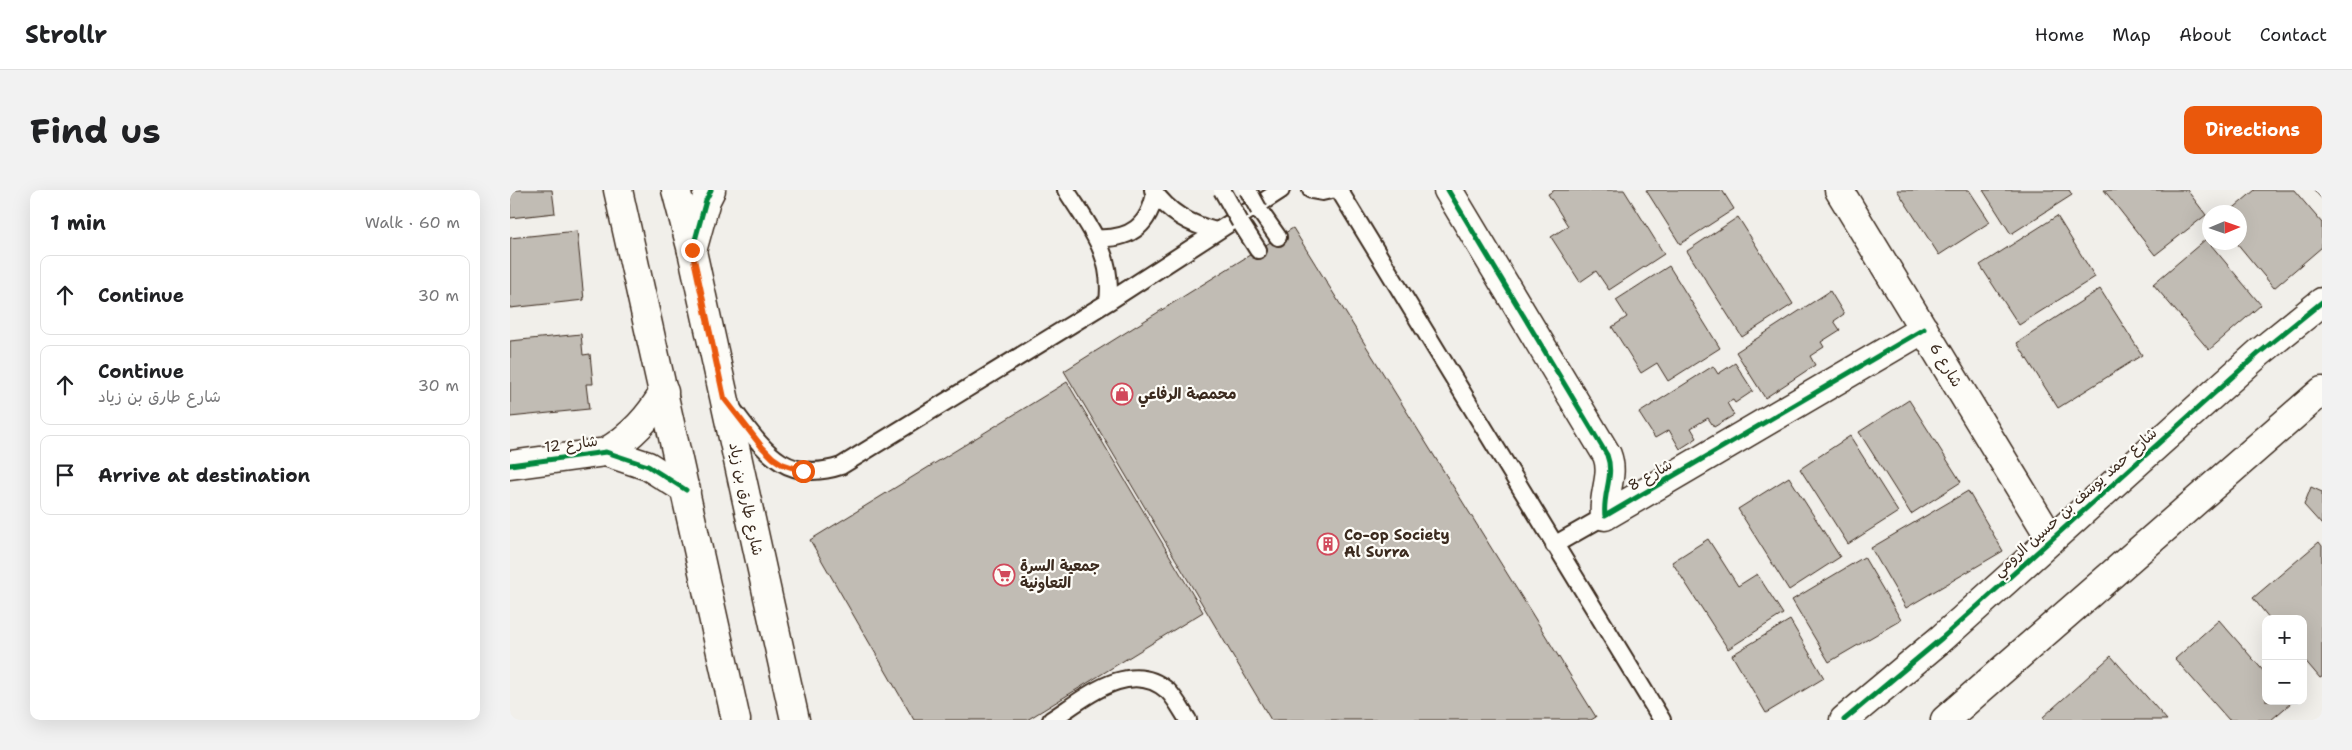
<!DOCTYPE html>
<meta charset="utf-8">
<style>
body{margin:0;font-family:"Shantell Sans","Playpen Sans Arabic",sans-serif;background:#f2f2f2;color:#202124}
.controls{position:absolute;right:15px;bottom:15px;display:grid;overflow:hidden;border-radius:10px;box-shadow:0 5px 20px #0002}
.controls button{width:45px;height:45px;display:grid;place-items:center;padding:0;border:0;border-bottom:1px solid #e0e0e0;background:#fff;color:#202124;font:25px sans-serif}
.compass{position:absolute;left:1692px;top:15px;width:45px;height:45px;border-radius:50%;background:#fff;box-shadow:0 5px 20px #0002;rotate:88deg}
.stop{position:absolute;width:15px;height:15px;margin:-11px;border:4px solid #ea580c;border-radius:50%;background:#fff}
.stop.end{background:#ea580c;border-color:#fff;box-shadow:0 1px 5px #0008}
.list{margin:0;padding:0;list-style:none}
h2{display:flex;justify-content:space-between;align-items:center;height:65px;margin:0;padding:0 20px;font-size:21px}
h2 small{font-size:16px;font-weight:400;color:#757577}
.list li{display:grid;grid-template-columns:32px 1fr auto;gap:15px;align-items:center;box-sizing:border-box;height:80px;margin:0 10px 10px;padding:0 10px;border:1px solid #e0e0e0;border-radius:10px}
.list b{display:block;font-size:19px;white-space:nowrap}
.list p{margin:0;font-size:16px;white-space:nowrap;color:#757577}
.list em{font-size:16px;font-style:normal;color:#757577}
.icon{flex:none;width:28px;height:28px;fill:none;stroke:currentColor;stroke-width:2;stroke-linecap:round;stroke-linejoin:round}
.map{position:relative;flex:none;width:1812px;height:530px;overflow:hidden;border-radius:10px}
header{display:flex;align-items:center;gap:30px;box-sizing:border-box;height:70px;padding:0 25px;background:#fff;border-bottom:1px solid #e0e0e0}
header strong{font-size:24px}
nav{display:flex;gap:28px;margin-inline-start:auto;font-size:18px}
.intro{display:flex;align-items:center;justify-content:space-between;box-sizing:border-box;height:120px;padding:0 30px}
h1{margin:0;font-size:35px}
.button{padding:12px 22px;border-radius:10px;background:#ea580c;color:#fff;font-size:18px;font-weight:700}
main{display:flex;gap:30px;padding:0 30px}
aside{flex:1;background:#fff;border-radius:10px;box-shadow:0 5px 20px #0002}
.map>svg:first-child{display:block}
.building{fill:#c1bcb4;stroke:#3b2a1e}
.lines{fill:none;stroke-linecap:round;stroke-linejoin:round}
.service-casing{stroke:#3b2a1e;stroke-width:20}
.minor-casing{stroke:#3b2a1e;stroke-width:31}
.tertiary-casing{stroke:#3b2a1e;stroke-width:31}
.secondary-casing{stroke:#3b2a1e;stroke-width:31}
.service{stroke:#fdfcf7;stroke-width:16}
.minor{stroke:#fdfcf7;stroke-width:28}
.tertiary{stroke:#fdfcf7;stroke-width:28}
.secondary{stroke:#fdfcf7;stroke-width:28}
.service-bridge-casing{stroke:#3b2a1e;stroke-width:20;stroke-linecap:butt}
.service-bridge{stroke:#fdfcf7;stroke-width:16}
.cycleway-casing{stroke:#fdfcf7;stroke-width:8}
.cycleway{stroke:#00873e;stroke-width:5}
.route{stroke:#ea580c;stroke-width:6}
.labels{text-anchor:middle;stroke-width:4.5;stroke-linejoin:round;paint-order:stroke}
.street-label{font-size:15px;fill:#3b2a1e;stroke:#fdfcf7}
.poi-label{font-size:15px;font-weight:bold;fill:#3b2a1e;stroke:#fdfcf7;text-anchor:start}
</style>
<header>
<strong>Strollr</strong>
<nav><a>Home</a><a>Map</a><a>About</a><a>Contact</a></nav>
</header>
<div class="intro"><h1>Find us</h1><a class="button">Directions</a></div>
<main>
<aside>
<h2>1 min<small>Walk · 60 m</small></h2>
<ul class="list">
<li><svg class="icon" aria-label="ahead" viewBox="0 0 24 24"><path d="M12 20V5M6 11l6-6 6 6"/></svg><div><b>Continue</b></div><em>30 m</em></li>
<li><svg class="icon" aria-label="ahead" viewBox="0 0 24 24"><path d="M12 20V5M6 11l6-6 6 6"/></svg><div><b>Continue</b><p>شارع طارق بن زياد</p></div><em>30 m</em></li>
<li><svg class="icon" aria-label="arrive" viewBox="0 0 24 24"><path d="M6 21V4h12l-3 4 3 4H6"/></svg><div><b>Arrive at destination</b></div></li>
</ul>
</aside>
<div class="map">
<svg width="1812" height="530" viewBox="0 0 1812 530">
<rect width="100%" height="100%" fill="#f1efea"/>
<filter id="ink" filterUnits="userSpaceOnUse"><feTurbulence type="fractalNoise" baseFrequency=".02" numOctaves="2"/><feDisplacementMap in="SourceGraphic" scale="10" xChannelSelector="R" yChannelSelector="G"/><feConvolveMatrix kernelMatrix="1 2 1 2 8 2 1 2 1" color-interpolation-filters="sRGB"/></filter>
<g filter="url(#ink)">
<path class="building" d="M0,0H42L45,23L0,28Z
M1045,0H1114L1154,64L1099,100L1086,81L1070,92L1041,47L1058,36L1038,4Z
M1136,0H1212L1224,19L1170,54Z
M1387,0H1459L1480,32L1429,65Z
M1473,0H1559L1562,5L1501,44Z
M1594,0H1677L1696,25L1645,65Z
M1745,0H1784L1812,33V57L1764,98L1726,52H1730V22H1719Z
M1804,0H1812V9Z
M1547,26L1585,87L1509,135L1470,75Z
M1228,27L1283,114L1232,147L1177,61Z
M783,38L1086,527L1081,530H761L554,181Z
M67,41L74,110L0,118V48Z
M1696,49L1751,115L1699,160L1643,94Z
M1159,76L1210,158L1158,191L1147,173L1131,183L1102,137L1117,127L1106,110Z
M1590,99L1632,165L1548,218L1507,153Z
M1320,101L1334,124L1324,131L1330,140L1311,152L1314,157L1300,166L1305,175L1255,208L1226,162Z
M71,144L73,165L80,164L83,194H76L79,219L0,227V151Z
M1225,173L1243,201L1225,213L1223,210L1217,213L1224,225L1204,237L1198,228L1181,238L1187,248L1170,259L1159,240L1145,248L1129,223L1203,176L1208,184Z
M557,192L693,422L517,530H404L300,350Z
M1399,210L1451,292L1401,324L1349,242Z
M1340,246L1388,322L1338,354L1290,279Z
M1279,287L1330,367L1279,400L1228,319Z
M1801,297L1812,302V335L1794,315Z
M1458,301L1493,361L1396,418L1361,358Z
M1198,349L1228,396L1247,384L1273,424L1218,459L1162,372Z
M1809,352L1812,356V487L1810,488L1793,468V429H1760L1743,408Z
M1354,367L1391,430L1319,472L1282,410Z
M1280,430L1314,488L1256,523L1222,465Z
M1709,430L1756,484V511H1779L1781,513L1761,530H1719L1665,469Z
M1601,466L1657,530H1535L1533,527Z"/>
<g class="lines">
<g class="service-casing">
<path id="service" d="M556,0C580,38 604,65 598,112
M643,0C659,23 679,34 706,41
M801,0L812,2L821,0
M829,0L1152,530
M749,20L768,47
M730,32L748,60
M586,48C620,50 639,36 645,3
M221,217C252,257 273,295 331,276L598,112L771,0
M1044,355L1095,326
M541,530C574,509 620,467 658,501C666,509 672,521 678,530"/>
</g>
<g class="minor-casing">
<path id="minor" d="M938,0L1097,265C1105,286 1092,304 1095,326L1414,139
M1329,0L1541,349
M182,61L196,10L201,0
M96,262C122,246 139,228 154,202
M0,275L96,262L138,276L176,300"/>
</g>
<g class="tertiary-casing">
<path id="tertiary" d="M1334,530L1432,448L1749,163L1812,112
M1435,530L1812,201"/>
</g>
<g class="secondary-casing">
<path id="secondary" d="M108,0L226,530
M166,0L182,61L285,530"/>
</g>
<use href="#service" class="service"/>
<use href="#minor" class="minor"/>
<use href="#tertiary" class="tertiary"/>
<use href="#secondary" class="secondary"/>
<g class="service-bridge-casing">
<path id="service-bridge" d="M712,0L730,32
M738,0L749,20"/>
</g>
<use href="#service-bridge" class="service-bridge"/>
<g class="cycleway-casing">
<path id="cycleway" d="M938,0L1097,265C1105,286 1092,304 1095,326L1414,139
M182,61L196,10L201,0
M0,275L96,262L138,276L176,300
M1334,530L1432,448L1749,163L1812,112"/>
</g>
<use href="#cycleway" class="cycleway"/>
</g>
</g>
<g class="lines" filter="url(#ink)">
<path class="route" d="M182,60L214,208L252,257L263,268L272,274L293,281"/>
</g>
<defs>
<g id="shop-ring" transform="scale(1.125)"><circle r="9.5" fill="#fdfcf7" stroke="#d1495b" stroke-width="1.5"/><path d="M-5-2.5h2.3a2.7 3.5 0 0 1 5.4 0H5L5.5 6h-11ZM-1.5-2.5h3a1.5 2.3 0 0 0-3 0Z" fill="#d1495b"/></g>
<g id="building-ring" transform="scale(1.125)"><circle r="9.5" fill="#fdfcf7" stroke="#d1495b" stroke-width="1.5"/><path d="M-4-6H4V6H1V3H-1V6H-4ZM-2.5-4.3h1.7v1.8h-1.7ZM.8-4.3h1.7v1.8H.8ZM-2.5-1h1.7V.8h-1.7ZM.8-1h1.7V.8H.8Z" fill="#d1495b"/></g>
<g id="supermarket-ring" transform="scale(1.125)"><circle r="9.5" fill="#fdfcf7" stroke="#d1495b" stroke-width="1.5"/><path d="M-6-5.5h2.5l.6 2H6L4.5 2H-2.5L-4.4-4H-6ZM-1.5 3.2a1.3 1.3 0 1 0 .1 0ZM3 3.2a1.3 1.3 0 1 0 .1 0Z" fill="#d1495b"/></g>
</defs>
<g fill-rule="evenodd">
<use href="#shop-ring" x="612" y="204"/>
<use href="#building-ring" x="818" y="354"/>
<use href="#supermarket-ring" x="494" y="385"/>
</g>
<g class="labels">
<g class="street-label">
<text transform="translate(1436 175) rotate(59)" y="5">شارع 6</text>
<text transform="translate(61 254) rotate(-7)" y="5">شارع 12</text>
<text transform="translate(1140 285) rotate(-30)" y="5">شارع 8</text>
<text transform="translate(236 309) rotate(78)" y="5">شارع طارق بن زياد</text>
<text transform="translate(1565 312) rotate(-42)" y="5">شارع حمد يوسف بن حسين الرومي</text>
</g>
<g class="poi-label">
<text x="628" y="209">محمصة الرفاعي</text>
<text x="834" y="350">Co-op Society<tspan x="834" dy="17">Al Surra</tspan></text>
<text x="510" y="381">جمعية السرة<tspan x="510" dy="17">التعاونية</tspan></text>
</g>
</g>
</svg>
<div class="controls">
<button>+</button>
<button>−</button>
</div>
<svg class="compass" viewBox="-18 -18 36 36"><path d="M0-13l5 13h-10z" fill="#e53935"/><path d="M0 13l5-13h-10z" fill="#757577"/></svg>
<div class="stop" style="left:293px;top:281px"></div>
<div class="stop end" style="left:182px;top:60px"></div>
</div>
</main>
